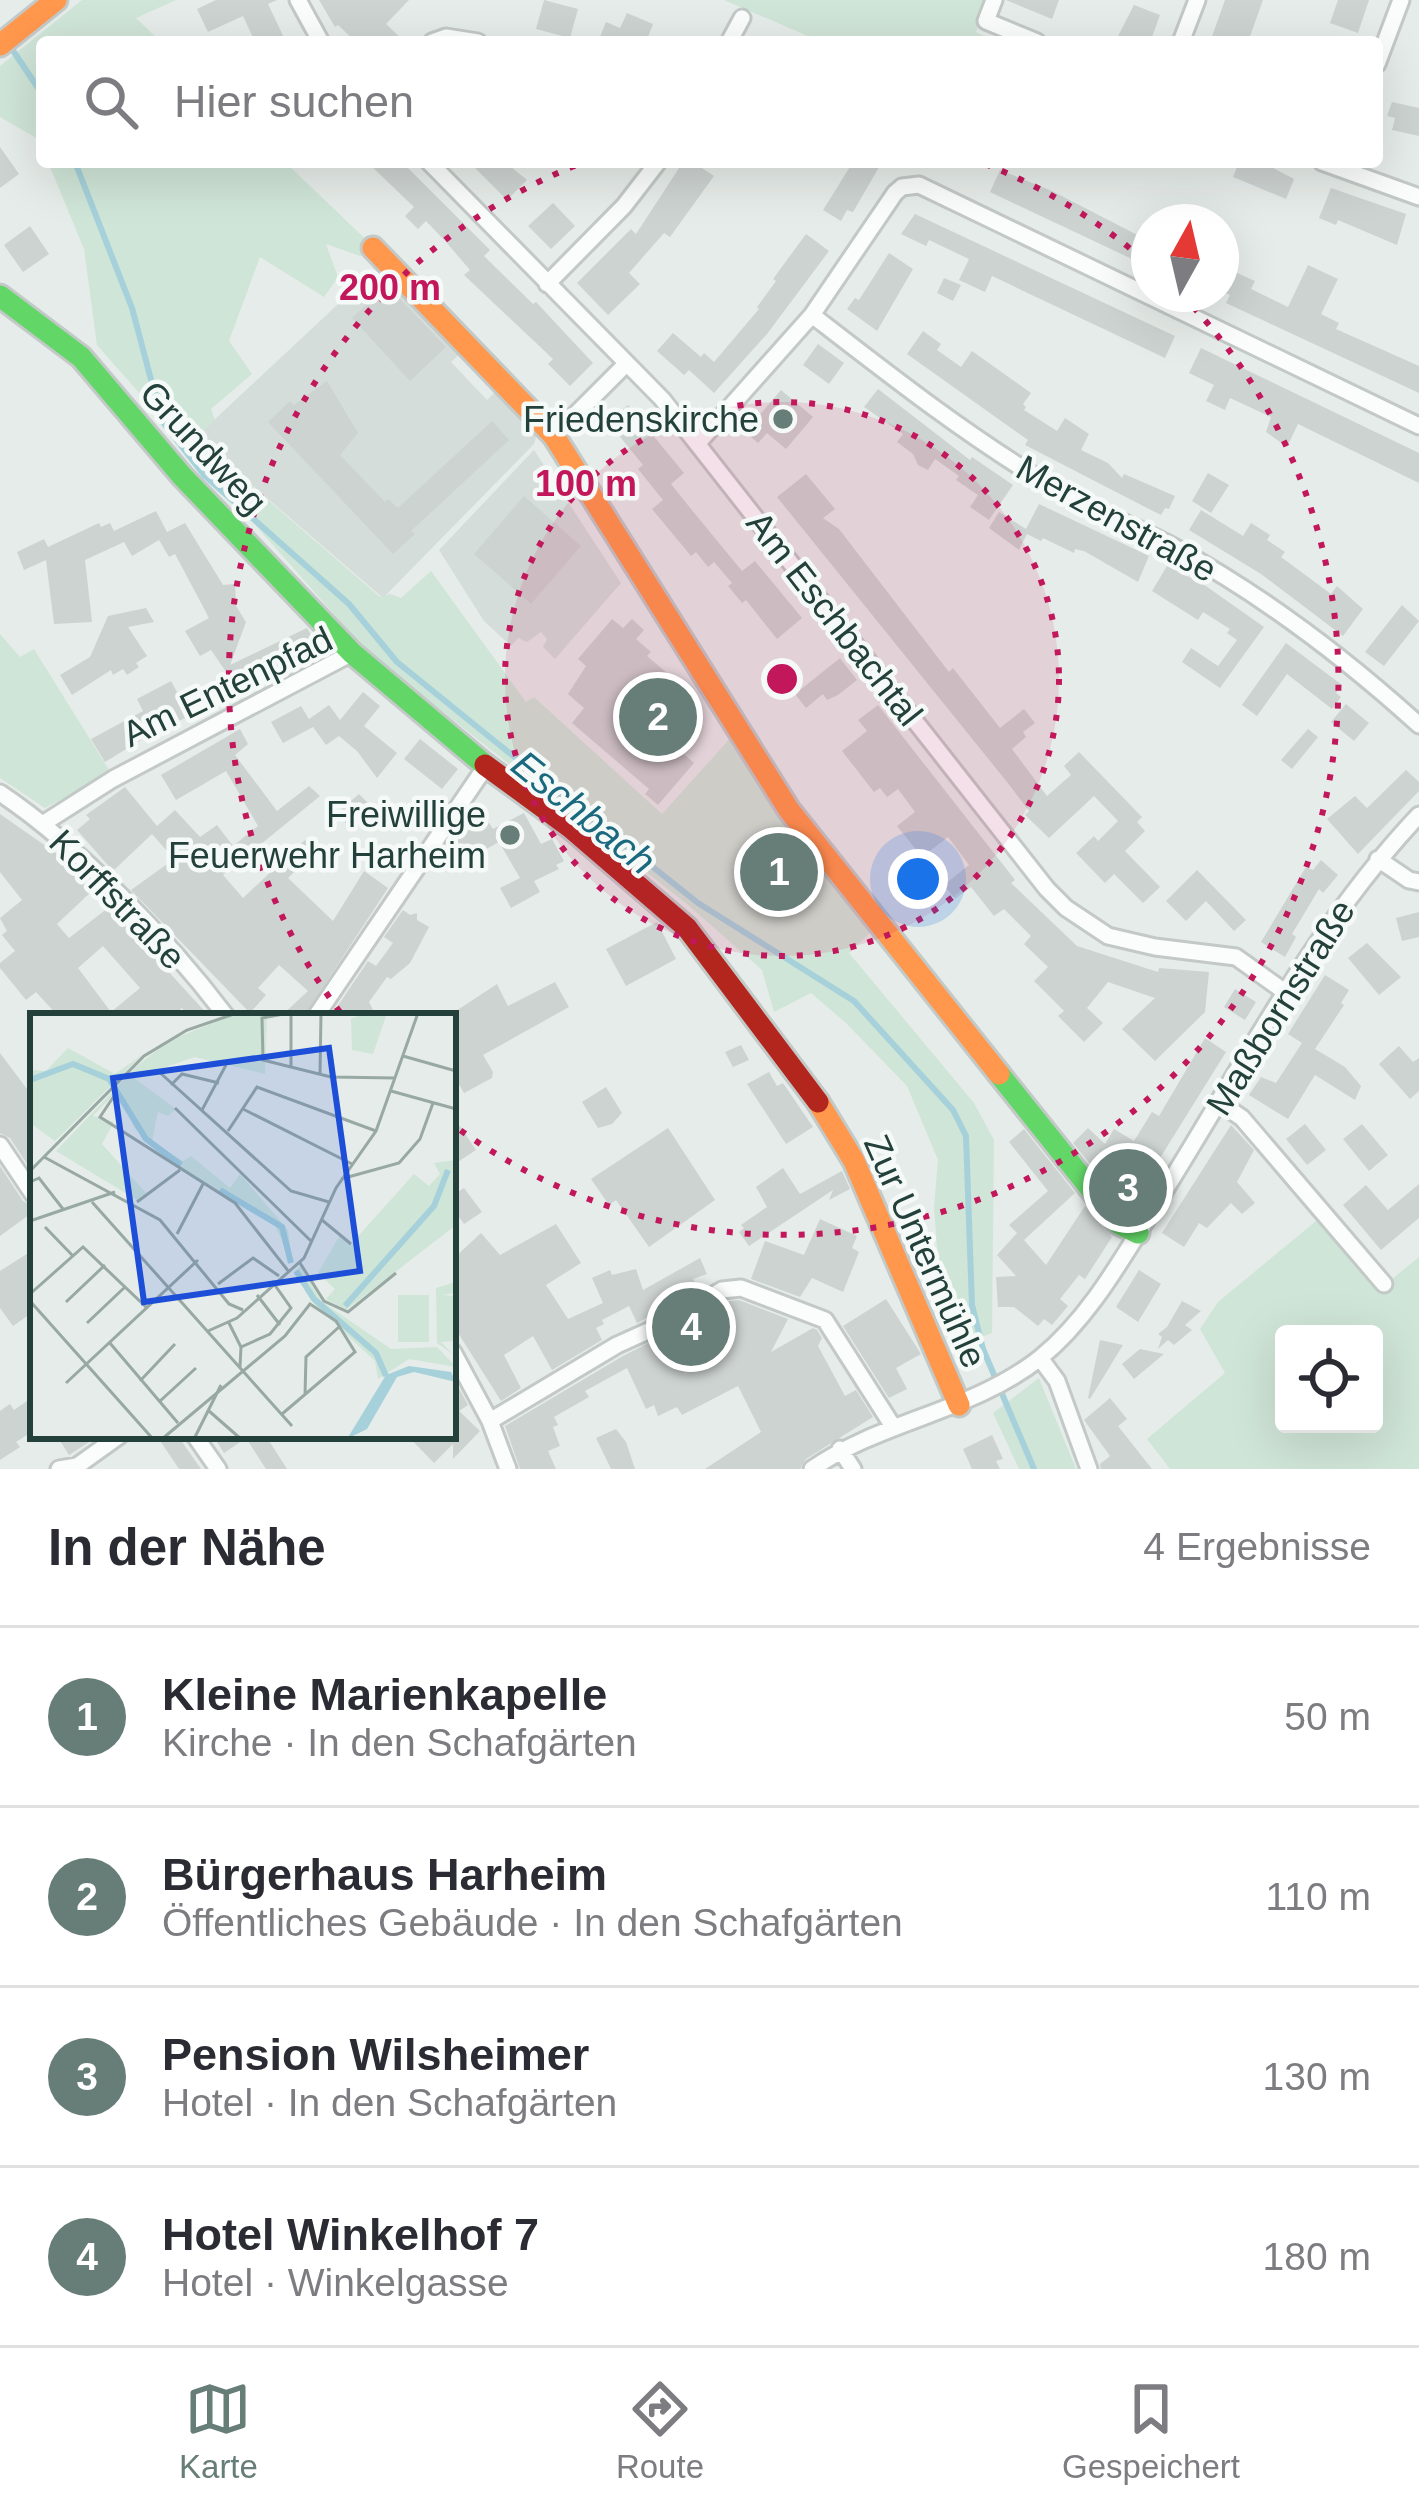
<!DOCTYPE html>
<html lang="de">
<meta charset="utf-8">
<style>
body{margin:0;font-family:Arial,sans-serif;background:#f2f2f3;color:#2b2b33}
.controls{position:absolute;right:36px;bottom:36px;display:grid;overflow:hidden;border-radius:12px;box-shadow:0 12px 48px #0002}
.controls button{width:108px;height:108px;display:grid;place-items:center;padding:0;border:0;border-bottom:3px solid #e1e1e2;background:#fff;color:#2b2b33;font:60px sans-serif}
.compass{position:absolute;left:1131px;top:204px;width:108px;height:108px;border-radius:50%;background:#fff;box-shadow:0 12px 48px #0002;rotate:8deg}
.you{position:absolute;left:918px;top:879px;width:42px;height:42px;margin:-30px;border:9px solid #fff;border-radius:50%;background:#1a73e8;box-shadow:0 0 0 18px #1a73e833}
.badge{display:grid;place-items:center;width:78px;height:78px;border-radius:50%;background:#677d77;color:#fff;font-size:39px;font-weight:700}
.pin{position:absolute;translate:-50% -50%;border:6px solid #fff;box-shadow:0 3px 12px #0006}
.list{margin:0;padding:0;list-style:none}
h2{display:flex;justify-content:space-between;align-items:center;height:156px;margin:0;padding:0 48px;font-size:51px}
h2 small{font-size:39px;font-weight:400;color:#7c7c81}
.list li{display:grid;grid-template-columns:78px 1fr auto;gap:36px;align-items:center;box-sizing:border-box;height:180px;padding:0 48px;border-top:3px solid #e1e1e2}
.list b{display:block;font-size:45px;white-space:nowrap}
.list p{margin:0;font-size:39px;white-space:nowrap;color:#7c7c81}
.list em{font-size:39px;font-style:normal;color:#7c7c81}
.icon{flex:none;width:66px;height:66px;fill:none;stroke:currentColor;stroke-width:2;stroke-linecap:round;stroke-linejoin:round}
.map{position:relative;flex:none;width:1419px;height:1469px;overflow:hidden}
.search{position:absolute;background:#fff;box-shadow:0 12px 48px #0002;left:36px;right:36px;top:36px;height:132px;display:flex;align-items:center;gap:30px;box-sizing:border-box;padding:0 42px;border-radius:12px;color:#7c7c81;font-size:45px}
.sheet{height:876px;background:#fff}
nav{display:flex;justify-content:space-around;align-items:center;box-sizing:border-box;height:168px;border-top:3px solid #e1e1e2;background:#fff;font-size:33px;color:#7c7c81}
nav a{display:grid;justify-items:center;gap:6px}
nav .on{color:#677d77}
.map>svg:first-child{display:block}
.built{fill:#d4ddd9}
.green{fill:#cfe5d7;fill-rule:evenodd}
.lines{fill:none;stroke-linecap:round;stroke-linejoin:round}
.stream{stroke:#a6d1da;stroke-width:6}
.building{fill:#cdd3d1;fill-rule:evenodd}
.street-casing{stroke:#c3c9c7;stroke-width:21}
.fast-casing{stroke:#c2c9c7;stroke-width:27}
.slow-casing{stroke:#c2c9c7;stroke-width:27}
.jam-casing{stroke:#c2c9c7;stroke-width:27}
.street{stroke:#fbfcfc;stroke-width:15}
.fast{stroke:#63d668;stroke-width:21}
.slow{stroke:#ff974d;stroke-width:21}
.jam{stroke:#b3261e;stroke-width:21}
.ring{fill:none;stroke:#c2185b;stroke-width:6;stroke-dasharray:6 12}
.poi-dot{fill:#677d77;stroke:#f5faf8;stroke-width:4.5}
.labels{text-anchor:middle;stroke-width:9;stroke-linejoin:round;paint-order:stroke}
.poi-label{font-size:36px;fill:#23413a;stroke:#f5faf8;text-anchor:end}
.street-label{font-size:36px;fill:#23413a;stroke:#f5faf8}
.water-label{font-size:39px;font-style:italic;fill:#1a697f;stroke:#f5faf8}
.inset-river{fill:none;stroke:#a6d1da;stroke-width:6}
.inset-road{fill:none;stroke:#98a8a3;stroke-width:3}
.view{fill:#1d4ed8;fill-opacity:0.15;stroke:#1d4ed8;stroke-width:6}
.inset-edge{fill:none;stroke:#23413a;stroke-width:6}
.centre{fill:#c2185b;stroke:#f5faf8;stroke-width:6}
.ring-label{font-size:36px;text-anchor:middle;font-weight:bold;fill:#c2185b;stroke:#f5faf8;stroke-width:9;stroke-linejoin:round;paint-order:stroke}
</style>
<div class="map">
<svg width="1419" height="1469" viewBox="0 0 1419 1469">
<rect width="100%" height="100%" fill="#e6ece9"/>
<path class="built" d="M377,275L388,276L464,350L451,362L487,400L499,388L537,434L534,444L383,598L196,437L367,277Z
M534,450L621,583L555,659L543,647L547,639L541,632L527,642L518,638L511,646L484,621L439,550Z"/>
<path class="green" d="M82,0H176L136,18L161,42H42V148L38,139L0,117V66Z
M724,0H987L976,32L996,42H822Z
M48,162H285L380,253L360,256L326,244L338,277L324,297L260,257L229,341L252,374L211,409L215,420L196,438L380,597L390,594L401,598L431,571L526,702L534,697L662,814L734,734L778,816L870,933L849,953L974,1103L994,1140L992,1333L960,1345L939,1277L934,1207L938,1160L907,1086L846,1023L811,993L774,1012L762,970L687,904L368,653L97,345L84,249Z
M0,634L20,657L34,649L111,773L45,808L0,778Z
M1321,1217L1380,1289L1419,1257V1469H1170L1147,1439L1225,1373L1200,1329L1218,1302ZM1284,1334H1374V1424H1284Z
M1039,1378L1076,1469H1019L993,1413Z"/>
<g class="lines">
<path class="stream" d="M10,46L42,94
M75,162L132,308L162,421L204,475L349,604L397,662L497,743L698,903L854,1001L953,1110L966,1136L972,1305L983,1349L1034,1469"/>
</g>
<path class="building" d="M216,0H277L268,4L286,42H255L243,16L208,32L197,9Z
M319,0H409L386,24L405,42H356L338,25L335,27Z
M544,0L578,9L570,38L536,29Z
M1006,0H1059L1052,19Z
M1225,0H1263L1248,42H1210Z
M1338,0H1369L1358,33L1330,23Z
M1134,5L1160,15L1152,37L1164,42H1115Z
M627,13L653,24L647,40L636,35L652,42H598L606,22L620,28Z
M1392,102L1419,108V136L1392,130L1395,118L1387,116Z
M0,147L19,174L0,188Z
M367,162H402L490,250L484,256L533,304L536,302L593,363L570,386L548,364L553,359L464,275L470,270L446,242L426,221L418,229L405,216L414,207Z
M469,162H505L527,180L507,200Z
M683,162H693L714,176L670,237L664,233L629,273L640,284L608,315L577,283L631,229L636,234Z
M853,162H882L853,212L847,210L841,221L823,210Z
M1239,162H1262L1294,179L1286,199L1233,177Z
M1000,170L1052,191L1149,241V267L990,192Z
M1331,188L1406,214L1397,245L1338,220L1336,225L1319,218Z
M553,203L575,226L551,249L528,226Z
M915,214L1175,336L1165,358L992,276L985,292L959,280L969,259L929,240L926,246L901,234Z
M30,226L49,254L23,272L4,245Z
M806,234L829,251L767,334L714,393L689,370L684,375L657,351L673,333L701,357L704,353L714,362L759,309L757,307L776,281L773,279Z
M889,253L913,269L877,331L847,309L855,298L859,300Z
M1308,265L1338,279L1321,314L1339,323L1336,329L1419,366V393L1226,303L1230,295L1221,291L1228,269L1255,281L1251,289L1288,307Z
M944,278L961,285L953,301L937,293Z
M387,285L446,347L410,381L352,318Z
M923,331L941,344L937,350L961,367L972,351L1031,393L1023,404L1026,407L1024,410L1057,431L1065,418L1089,434L1081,450L1108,463L1122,478L1124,474L1175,496L1169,509L1165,508L1161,515L1147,508L1025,445L1028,440L907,354Z
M818,344L844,363L829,384L803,365Z
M1201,348L1419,453V483L1298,424L1287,447L1266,432L1271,417L1230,398L1225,410L1206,401L1214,385L1189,373Z
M327,381L358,433L340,455L385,502L388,499L398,508L492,421L509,440L411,531L415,534L393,554L268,422L290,401L294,405Z
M878,389L970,460L972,457L1013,485L989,520L970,507L978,495L956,480L959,476L935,459L928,470L918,465L913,454L897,442L903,434L864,407Z
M781,390L813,417L786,449L767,433L758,443L745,432Z
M628,405L684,473L671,484L691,509L742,571L755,561L802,618L777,639L746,600L742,603L728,586L732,583L714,562L708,567L696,552L691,556L652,509L663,500L638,469L643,465L608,422Z
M1208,473L1229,485L1211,513L1192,501Z
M806,474L835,509L823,518L839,529L949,672L953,668L1000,728L1024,709L1035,723L1023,732L1026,737L1012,749L1047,796L1071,775L1064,766L1079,752L1142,817L1137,822L1145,831L1125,851L1160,887L1143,903L1114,874L1105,883L1076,853L1094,836L1098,841L1118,821L1094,796L1049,838L1025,815L1029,811L1007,782L777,497Z
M524,496L581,546L531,604L474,554Z
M1039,504L1149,556L1138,582L1084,551L1075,549L1074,553L1043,538L1041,541L1027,534L1019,550L989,528L999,512L1026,529Z
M1201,510L1243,536L1251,523L1270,535L1267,540L1285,552L1281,557L1331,594L1337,586L1363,609L1343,636L1261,574L1189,530Z
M156,511L167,532L185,523L223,585L235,584L236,606L246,622L230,665L307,628L321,652L240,692L211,650L200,656L185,631L209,618L175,554L169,557L159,540L132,556L124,542L85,560L92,622L54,624L46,560L24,570L17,552L44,539L48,547L99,523L101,527L110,523L114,531Z
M1167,566L1203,584L1264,627L1220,688L1182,662L1191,648L1218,666L1237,640L1227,633L1230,629L1203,612L1198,620L1152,591Z
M1402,605L1419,621L1384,666L1365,652Z
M146,608L154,622L128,627L147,656L136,663L139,667L127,675L123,669L113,675L111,670L72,695L60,675L90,657L108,616Z
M612,619L623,628L632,619L644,630L636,639L651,652L647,656L674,679L661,697L674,709L656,730L694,763L658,805L645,794L649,789L572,723L584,708L568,694L586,666L578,659Z
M1286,643L1342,685L1336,693L1341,697L1332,709L1287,674L1257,716L1242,705Z
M840,658L857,680L838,695L827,700L823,694L806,708L795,694Z
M171,681L190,716L154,732L105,762L91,739L143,711L137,699Z
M363,692L380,706L364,726L397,753L377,778L357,751L339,736L326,745L313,727L283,743L271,722L301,706L309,719L329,705L340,720Z
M1346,704L1369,723L1354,741L1331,722Z
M878,705L1015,880L1011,883L1077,946L1158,972L1159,968L1209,972L1205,1012L1155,1061L1122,1029L1155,998L1108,982L1087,1008L1103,1023L1084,1042L1058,1016L1064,1011L1034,981L1048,967L1024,944L1031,936L1004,909L994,916L971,887L955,899L944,885L969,865L948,837L922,857L897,826L915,812L898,789L887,797L880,788L874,792L842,751L867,731L858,720Z
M240,729L248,744L235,755L277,811L309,786L320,796L223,875L243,898L305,840L316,851L288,878L333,921L364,871L388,888L304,1016H281L308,991L279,965L258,988L266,995L250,1013L131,890L174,859L152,834L113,871L77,830L90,819L86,815L125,787L157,826L175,810L200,837L217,825L233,846L258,826L226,771L176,800L161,775Z
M1308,729L1318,737L1292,769L1281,760Z
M420,739L458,769L442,789L404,759Z
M1406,770L1419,782V791L1358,854L1327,819L1355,796L1367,808Z
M359,794L370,805L348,826L337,813Z
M524,813L541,844L552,839L564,861L556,865L559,869L534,881L540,892L511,908L500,888L520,878L499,842L463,862L451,840L487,820L493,829Z
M0,814L63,858L93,890L57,924L69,938L108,908L118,920L123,916L139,932L135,935L209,1016H188L182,1008L172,1016H58L36,992L26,1000L0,968V963L15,951L2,935L7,931L0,918L22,900L0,872ZM103,946L140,988L111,1012L78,968Z
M1321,860L1338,875L1323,893L1319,889L1292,934L1296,937L1285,957L1261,942L1306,867L1313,870Z
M1197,870L1246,920L1234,931L1206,901L1186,921L1166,901Z
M403,910L410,915L417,913V920L429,927L410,963L391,979L387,977L369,1002L376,1016H331L368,961L376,966L393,943L384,937Z
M1419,912V937L1402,941L1396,918Z
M657,922L676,959L626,986L606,949Z
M1367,943L1401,977L1379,995L1348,958Z
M1325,975L1349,990L1341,1003L1344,1005L1315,1049L1345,1067L1361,1086L1355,1100L1315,1075L1288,1119L1249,1095L1261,1077L1276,1083L1302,1043L1288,1034Z
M555,982L569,1007L483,1055L493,1072L492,1078L464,1093L453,1074V1013L497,984L508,1006Z
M1235,989L1256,1002L1245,1020L1224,1007Z
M1205,1038L1226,1052L1132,1203L1103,1180L1113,1164L1110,1161L1097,1173L1073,1143L1088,1128L1105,1144L1114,1129L1134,1141L1152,1112L1159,1116Z
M741,1045L749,1060L733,1067L725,1052Z
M1399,1046L1413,1062L1419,1058V1091L1410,1099L1379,1064Z
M0,1053L33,1097V1173L10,1138L0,1133Z
M769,1072L777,1086L783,1083L813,1127L786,1144L747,1084Z
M606,1087L622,1113L612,1124L598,1128L582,1102Z
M453,1116L476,1150L453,1165Z
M1305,1124L1326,1150L1307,1165L1286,1139Z
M1362,1124L1388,1155L1369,1171L1343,1139Z
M1231,1125L1254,1150L1237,1182L1255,1203L1242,1214L1231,1203L1207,1228L1199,1223L1184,1247L1162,1233Z
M668,1128L715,1200L649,1247L616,1200L609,1205L591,1179Z
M1024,1129L1075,1193L1024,1240L1046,1265L1085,1206L1112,1237L1085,1279L1079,1275L1060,1299L1068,1306L1052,1325L1044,1319L1038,1326L1014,1307H998L996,1277L1016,1276L997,1255L1017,1233L1009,1225L1048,1191L1009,1142Z
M0,1166L23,1201L33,1206V1212L0,1236Z
M783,1168L800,1194L842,1171L850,1189L829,1200L833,1190L749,1246L739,1232L744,1228L741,1225L767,1207L756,1187Z
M1419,1184V1218L1381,1250L1343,1205L1366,1185L1388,1210Z
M464,1188L482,1212L464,1224L453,1209V1195Z
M820,1219L857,1236L852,1248L859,1252L843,1292L812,1278L800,1297L751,1279L765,1241L804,1255Z
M556,1224L581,1263L546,1285L568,1319L603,1303L592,1278L610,1270L612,1275L636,1269L643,1290L700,1258L707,1274L693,1279L699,1290L637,1323L629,1306L602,1320L604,1324L596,1328L602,1340L552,1370L533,1336L504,1355L521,1388L501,1401L453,1325V1259L481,1233L500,1255Z
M33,1250V1312L13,1326L0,1308V1271Z
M1139,1270L1161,1284L1138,1322L1116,1307Z
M886,1299L921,1354L896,1368L907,1389L889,1398L843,1326Z
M739,1300L788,1319L771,1352L813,1328L817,1330L822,1338L818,1346L845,1396L856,1390L873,1417L806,1459L800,1469H705L761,1432L738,1386L682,1415L677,1407L658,1416L654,1405L646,1409L627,1368L585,1391L589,1397L554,1417L558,1425L553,1427L560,1446L548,1451L556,1469H520L505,1426L623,1356L711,1311L720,1328L729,1301Z
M1182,1301L1201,1311L1185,1325L1192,1330L1174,1345L1168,1340L1158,1349L1162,1337L1158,1334L1167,1327Z
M1100,1340L1123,1345L1090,1399L1088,1398Z
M1140,1349L1164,1354L1134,1379L1122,1364Z
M453,1377L468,1405L459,1411L480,1431L453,1459V1444L434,1463L408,1436H453Z
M33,1397V1431L16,1442L20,1447L0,1460V1411L10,1404L14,1410Z
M1110,1398L1127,1419L1118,1426L1152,1469H1101L1100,1464L1110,1456L1084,1420Z
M616,1429L626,1442L635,1469H611L596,1438Z
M992,1435L1003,1459L996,1461L1000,1469H972L963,1449Z
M57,1436H97V1437L69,1455Z
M157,1436H178L201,1469H179Z
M213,1436H266L287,1469H266L246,1438L224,1453Z"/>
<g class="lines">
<g class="street-casing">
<path id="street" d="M298,0L321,42
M994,0L986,21L1037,42
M432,42L446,37L478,42
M729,42L742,18
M1181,42L1197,0
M1377,64L1401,0
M429,162L662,399L1047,889L1066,908L1108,936L1155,947L1236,957L1285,992
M1322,162L1419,197
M547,284L624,206L658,162
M812,315C887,373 962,432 1043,481C1085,507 1131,524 1174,547C1262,595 1345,658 1419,725
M554,436L626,364
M698,443L812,315L895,193L902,187L919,185L1419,426
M0,793C78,845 169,941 226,1016
M44,823L113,779L352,653
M1378,859L1409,880L1419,882
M316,1016L486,766
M1220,1103L1242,1118L1384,1284
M0,1145L33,1194
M453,1352L490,1421L508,1469
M1040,1358L1057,1381L1089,1469
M490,1421L617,1345L666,1323L722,1290L741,1288L825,1320L894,1428
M195,1436L218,1469
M840,1449L853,1469
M59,1469L77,1466L119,1436
M812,1469C882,1420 972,1412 1040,1358C1091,1317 1125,1253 1160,1198C1242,1068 1312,928 1419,815"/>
</g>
<g class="fast-casing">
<path id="fast" d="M0,296L81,357L182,476L352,653L485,765
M999,1074L1118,1223L1138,1233"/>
</g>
<g class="slow-casing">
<path id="slow" d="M0,45L56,0
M373,248L554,436L789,810L999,1074
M818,1102L854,1161L959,1405"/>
</g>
<g class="jam-casing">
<path id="jam" d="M485,765L571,828L687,928L818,1102"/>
</g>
<use href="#street" class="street"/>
<use href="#fast" class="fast"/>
<use href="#slow" class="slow"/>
<use href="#jam" class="jam"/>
</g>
<circle cx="782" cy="679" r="277" fill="#c2185b" fill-opacity=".12"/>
<g class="ring">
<circle cx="782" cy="679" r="277"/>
<path d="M340 1012A554 554 0 0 1 579 164M985 164A554 554 0 0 1 1145 261M1181 294A554 554 0 0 1 456 1127"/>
</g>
<g class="poi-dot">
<circle cx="783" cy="419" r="12"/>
<circle cx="510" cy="835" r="12"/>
</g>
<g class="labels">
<g class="poi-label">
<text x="759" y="432">Friedenskirche</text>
<text x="486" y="827">Freiwillige<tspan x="486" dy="41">Feuerwehr Harheim</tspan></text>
</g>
<g class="street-label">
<text transform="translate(204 447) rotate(47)" y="13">Grundweg</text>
<text transform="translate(1117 518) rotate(29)" y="13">Merzenstraße</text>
<text transform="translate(835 618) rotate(52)" y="13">Am Eschbachtal</text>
<text transform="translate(227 686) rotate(-26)" y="13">Am Entenpfad</text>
<text transform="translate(118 899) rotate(46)" y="13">Korffstraße</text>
<text transform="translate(1280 1007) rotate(-58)" y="13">Maßbornstraße</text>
<text transform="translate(926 1251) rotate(66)" y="13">Zur Untermühle</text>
</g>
<g class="water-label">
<text transform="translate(584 812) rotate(39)" y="14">Eschbach</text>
</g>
</g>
<g transform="translate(30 1013)">
<rect width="426" height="426" fill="#e6ece9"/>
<path d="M237,0L235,61L165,44L104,65L146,96L138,103L128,99L122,128L153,148L161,143L200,175L210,161L258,217L262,247L244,211L153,157L105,116L91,85L83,82L63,103L84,109L72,131L116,180L107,187L26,138L108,52L139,28L197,4ZM335,0H357L343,41L322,37L321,6ZM38,35L85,61L112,42L25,128L0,110V57L16,58ZM426,147V212L316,297L296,286L305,276L288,260L310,222L321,231L384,161L399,173L410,161L404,150ZM270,253L291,288L361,336L407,334L426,354L379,346L348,366L345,348L284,291L264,259ZM426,269V280L411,282L426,283V328L411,329L423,341L407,330L406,275ZM368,282H399V329H368Z" fill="#cfe5d7"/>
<path d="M379,353L421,359L426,369L384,359L367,364L337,416L317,426L356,362Z" fill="#a6d1da"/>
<path class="inset-river" d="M0,67L43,51L79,66L116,126L151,152M190,177L252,214L261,250M266,258L284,286L346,340L356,363M315,293L404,193L418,157"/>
<path class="inset-road" d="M259,0L232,5L233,47L301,64L365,65M261,0V54M373,43L426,58M127,57L261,178L299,189M290,61L291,0M141,72L152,61L189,70M361,78L426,96M84,83L70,104L205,190L259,259M145,95L282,229M213,96L322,151M172,97L196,52M198,118L227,74L346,118M14,144L130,207L199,291L213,297M0,158L114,43L157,17L207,0M311,166L369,150L390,126L403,90M0,169L9,165L33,196M62,189L262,413M107,189L150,157M292,207L321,231M0,208L85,179M15,214L42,242M147,221L173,171M270,250L294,288L318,299L366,260M188,271L223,245L249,263M0,281L53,234L116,294M227,282L250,312M0,288L123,426M36,289L75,252M198,308L211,334L210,354M57,310L95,274M178,318L207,305L274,245L306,175L346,118L388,0M79,329L148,410M211,334L240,321L261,295L242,268M110,368L145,331M36,370L168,247M275,382L276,344L309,314M129,389L166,355M179,398L211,426M132,426L255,323L280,291L306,308L325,339L252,401M164,426L191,372"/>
<path class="view" d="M299,35L330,258L114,289L83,65Z"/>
<rect width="426" height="426" class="inset-edge"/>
</g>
<circle cx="782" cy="679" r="18" class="centre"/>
<g class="ring-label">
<text x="390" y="300">200 m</text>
<text x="586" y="496">100 m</text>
</g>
</svg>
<div class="controls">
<button><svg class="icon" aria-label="locate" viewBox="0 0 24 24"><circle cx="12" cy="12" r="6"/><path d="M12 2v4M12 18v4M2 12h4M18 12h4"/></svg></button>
</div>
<svg class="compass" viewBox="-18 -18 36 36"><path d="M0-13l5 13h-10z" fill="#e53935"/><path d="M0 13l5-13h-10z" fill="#7c7c81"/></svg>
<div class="you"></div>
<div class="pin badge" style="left:779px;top:872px">1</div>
<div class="pin badge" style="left:658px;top:717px">2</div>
<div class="pin badge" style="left:1128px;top:1188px">3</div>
<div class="pin badge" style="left:691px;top:1327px">4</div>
<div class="search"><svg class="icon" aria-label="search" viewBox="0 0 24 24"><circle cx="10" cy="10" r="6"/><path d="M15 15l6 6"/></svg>Hier suchen</div>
</div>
<section class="sheet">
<h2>In der Nähe<small>4 Ergebnisse</small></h2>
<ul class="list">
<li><span class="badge">1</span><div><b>Kleine Marienkapelle</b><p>Kirche · In den Schafgärten</p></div><em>50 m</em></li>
<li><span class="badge">2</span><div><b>Bürgerhaus Harheim</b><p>Öffentliches Gebäude · In den Schafgärten</p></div><em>110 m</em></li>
<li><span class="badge">3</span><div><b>Pension Wilsheimer</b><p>Hotel · In den Schafgärten</p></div><em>130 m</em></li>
<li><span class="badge">4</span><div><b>Hotel Winkelhof 7</b><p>Hotel · Winkelgasse</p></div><em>180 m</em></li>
</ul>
</section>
<nav>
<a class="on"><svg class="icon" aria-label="map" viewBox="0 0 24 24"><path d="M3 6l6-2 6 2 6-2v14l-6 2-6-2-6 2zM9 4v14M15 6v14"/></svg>Karte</a>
<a><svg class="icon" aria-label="directions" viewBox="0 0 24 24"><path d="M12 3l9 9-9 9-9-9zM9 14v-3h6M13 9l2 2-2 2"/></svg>Route</a>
<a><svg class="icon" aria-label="saved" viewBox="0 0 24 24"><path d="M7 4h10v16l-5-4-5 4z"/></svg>Gespeichert</a>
</nav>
